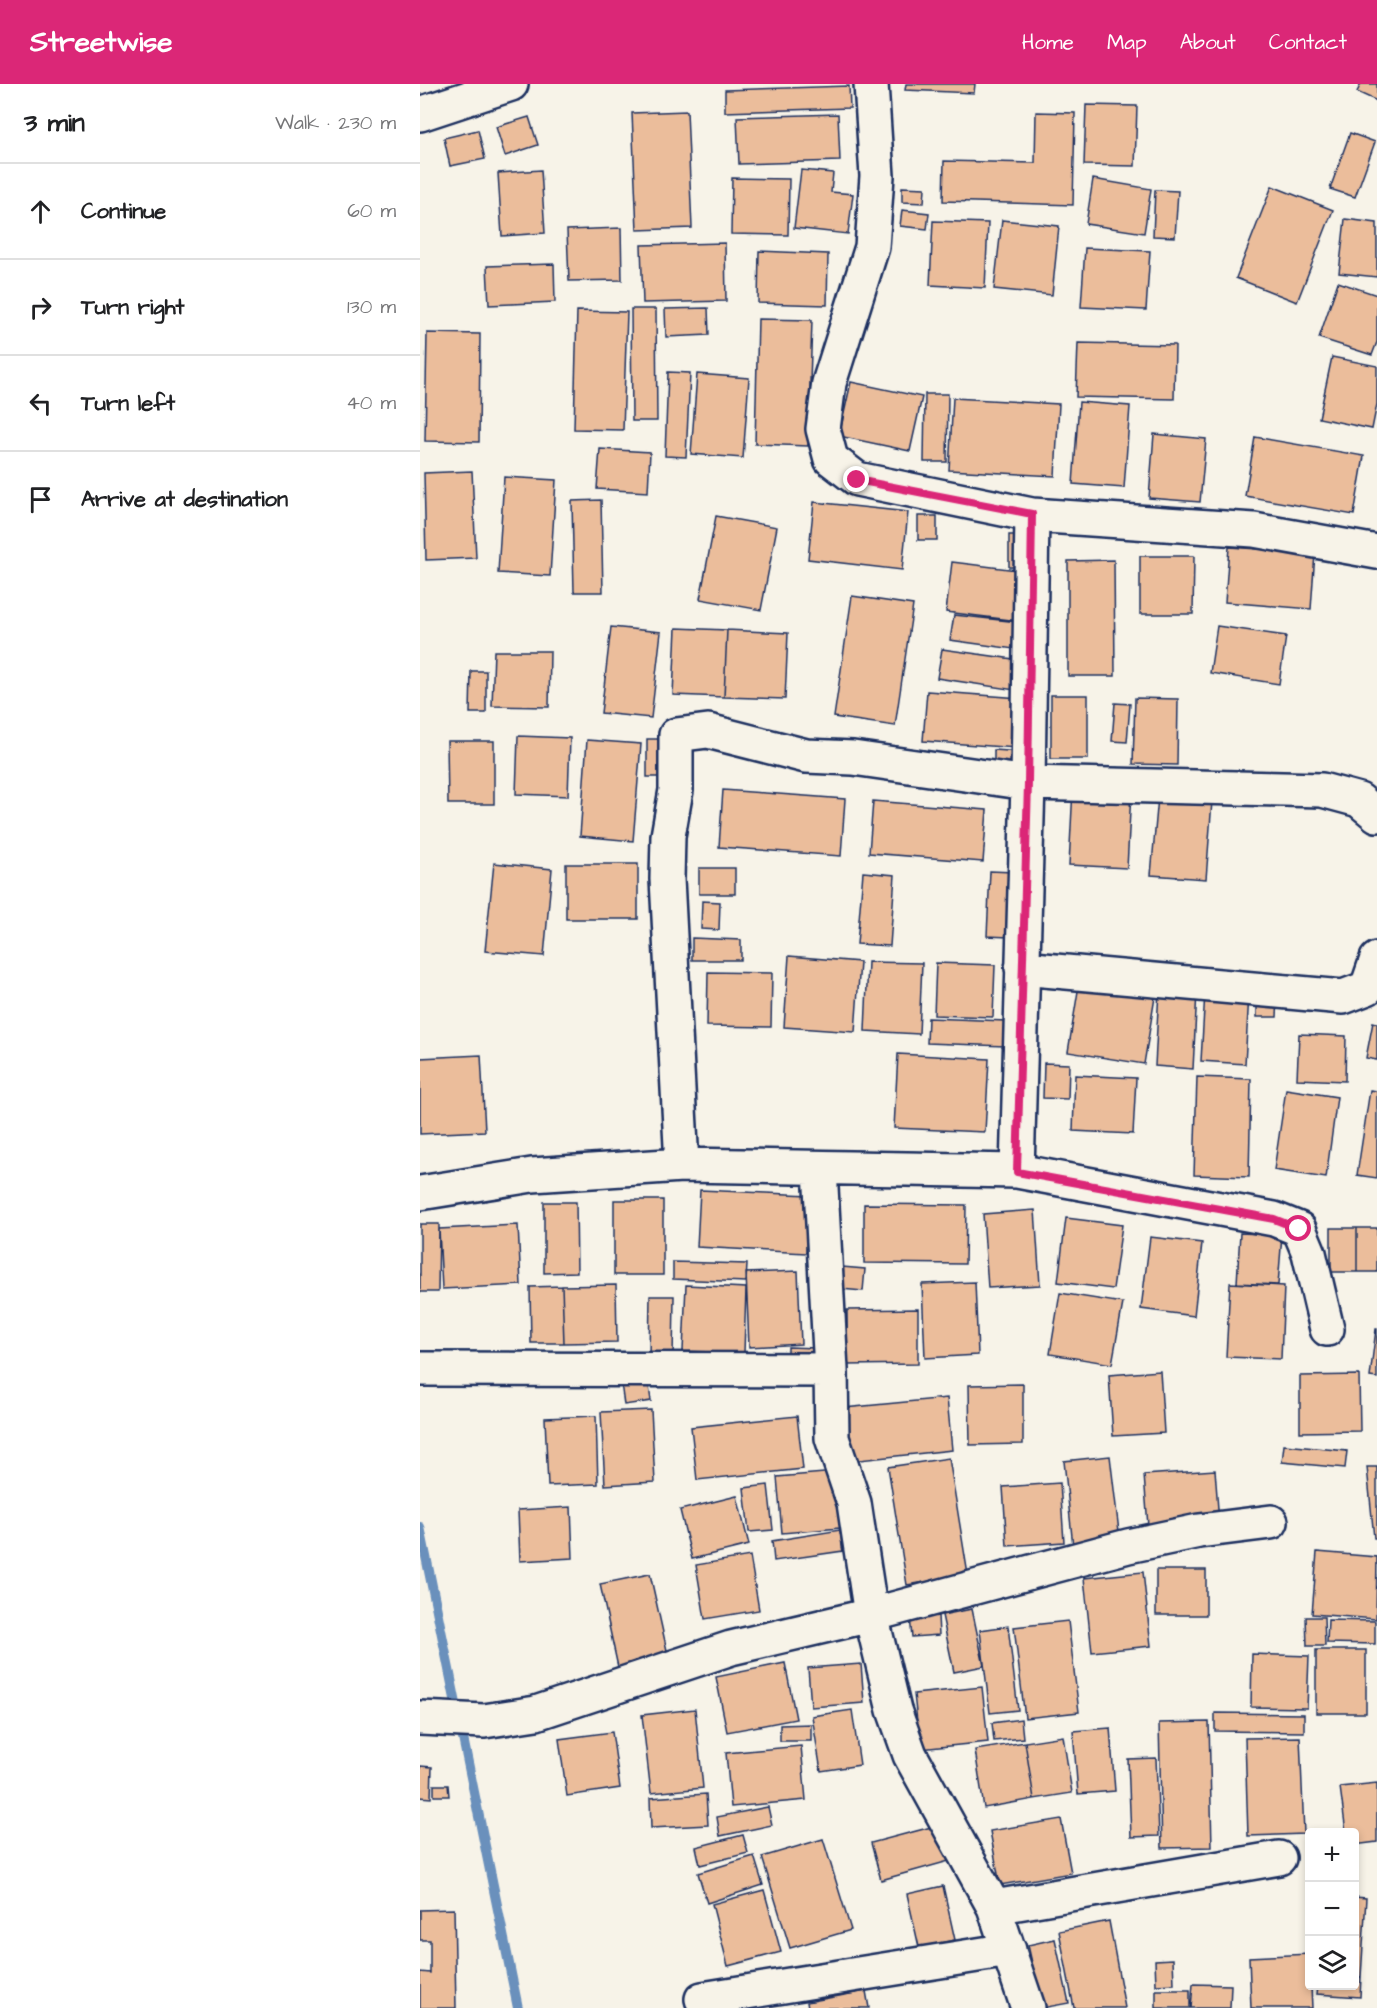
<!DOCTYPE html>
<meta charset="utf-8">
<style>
body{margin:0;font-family:"Architects Daughter",sans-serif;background:#f6f6f6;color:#202124}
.controls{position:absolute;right:18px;bottom:18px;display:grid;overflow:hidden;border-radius:6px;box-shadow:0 3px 9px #0003}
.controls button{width:54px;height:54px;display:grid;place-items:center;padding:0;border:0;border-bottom:2px solid #e0e0e0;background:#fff;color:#202124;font:30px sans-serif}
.stop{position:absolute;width:18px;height:18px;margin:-14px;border:4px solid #db2777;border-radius:50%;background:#fff}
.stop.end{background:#db2777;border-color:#fff;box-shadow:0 2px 6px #0008}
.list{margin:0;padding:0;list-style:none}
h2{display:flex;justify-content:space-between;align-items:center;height:78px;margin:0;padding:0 24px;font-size:26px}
h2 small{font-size:20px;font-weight:400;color:#757577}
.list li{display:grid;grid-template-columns:39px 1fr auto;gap:18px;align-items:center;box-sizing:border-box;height:96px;padding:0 24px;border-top:2px solid #e0e0e0}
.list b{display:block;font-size:22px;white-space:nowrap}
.list em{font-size:20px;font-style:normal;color:#757577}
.icon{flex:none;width:33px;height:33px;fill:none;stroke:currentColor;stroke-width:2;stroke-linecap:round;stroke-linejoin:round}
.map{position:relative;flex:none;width:957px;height:1924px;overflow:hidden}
header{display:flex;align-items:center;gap:36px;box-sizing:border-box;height:84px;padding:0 30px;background:#db2777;color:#fff}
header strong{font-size:28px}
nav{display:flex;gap:33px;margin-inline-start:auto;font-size:21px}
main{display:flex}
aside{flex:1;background:#fff}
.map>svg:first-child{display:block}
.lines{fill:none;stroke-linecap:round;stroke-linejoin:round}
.stream{stroke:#6a90bc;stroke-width:10}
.building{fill:#ebbd9b;stroke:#1b2f5e;stroke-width:1.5}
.street-casing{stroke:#1b2f5e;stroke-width:38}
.street{stroke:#f7f3e8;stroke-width:33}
.route{stroke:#db2777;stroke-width:8}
</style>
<header>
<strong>Streetwise</strong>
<nav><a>Home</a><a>Map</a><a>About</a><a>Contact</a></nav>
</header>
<main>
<aside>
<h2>3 min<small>Walk · 230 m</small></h2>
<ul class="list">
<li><svg class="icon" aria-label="ahead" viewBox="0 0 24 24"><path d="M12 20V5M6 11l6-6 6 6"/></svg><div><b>Continue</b></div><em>60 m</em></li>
<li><svg class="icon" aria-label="right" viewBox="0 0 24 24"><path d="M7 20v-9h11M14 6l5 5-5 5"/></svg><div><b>Turn right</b></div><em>130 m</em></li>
<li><svg class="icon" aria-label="left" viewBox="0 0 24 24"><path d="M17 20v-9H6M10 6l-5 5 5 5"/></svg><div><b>Turn left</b></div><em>40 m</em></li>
<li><svg class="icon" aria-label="arrive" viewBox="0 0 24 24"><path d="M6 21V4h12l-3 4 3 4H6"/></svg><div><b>Arrive at destination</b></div></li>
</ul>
</aside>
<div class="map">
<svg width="957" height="1924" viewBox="0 0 957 1924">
<rect width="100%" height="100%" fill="#f7f3e8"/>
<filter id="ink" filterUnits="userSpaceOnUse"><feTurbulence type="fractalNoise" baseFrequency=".0167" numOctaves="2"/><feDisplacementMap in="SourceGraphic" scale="12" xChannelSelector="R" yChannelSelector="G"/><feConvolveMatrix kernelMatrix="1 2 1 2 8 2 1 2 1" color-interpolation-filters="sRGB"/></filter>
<g filter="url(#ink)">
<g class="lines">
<path class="stream" d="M0,1443L98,1924"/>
</g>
<path class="building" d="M486,0H555L554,9L485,6Z
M941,0H957V17L937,8Z
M429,2L430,24L305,28V6Z
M666,21L717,22L715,82L664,81Z
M267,27L272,144L217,146L212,29Z
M616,28L655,29L653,121L523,117L524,77L615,79Z
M418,30L420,77L319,80L317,33Z
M109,33L118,61L85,72L76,43Z
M58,46L65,75L30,82L24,54Z
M930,49L955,58L935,113L910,105Z
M121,86L125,149L82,152L78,89Z
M381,86L413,89L411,108L433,110L428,150L374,144Z
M312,94L369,95L368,151L311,150Z
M673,95L731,105L724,149L666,140Z
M852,102L913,126L877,218L816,194Z
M482,103L505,104L504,119L482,118Z
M735,106L758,107L755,153L733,152Z
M482,126L509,129L507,145L480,142Z
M925,135L957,139V193L919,189Z
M582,136L639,142L632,211L574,205Z
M513,137L568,139L565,204L510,201Z
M201,144L202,196L149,197L147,146Z
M305,159L306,217L223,219L221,161Z
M665,164L730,167L726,226L661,223Z
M339,167L408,170L407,221L338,219Z
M134,180L135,218L69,221L67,182Z
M918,198L957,211V258L952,271L899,254Z
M288,224L289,251L246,253L245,225Z
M211,225H236L237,337H212Z
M157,227L207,228L203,346L154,345Z
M338,235L392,236L388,362L335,360Z
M7,249L60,250L59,358L5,357Z
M658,259L755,261L754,315L656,313Z
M912,273L957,282V320L952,345L899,334Z
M248,288L270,289L266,373L245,372Z
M277,290L329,294L323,374L271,370Z
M431,298L502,313L490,367L419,352Z
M505,310H528L527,378H504Z
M533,314L639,320L635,392L529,386Z
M659,318L710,322L704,404L653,400Z
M734,350L786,355L780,418L729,414Z
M835,353L944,372L934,431L825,412Z
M180,365L230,368L228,408L177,405Z
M52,387L56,474L6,476L4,389Z
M84,393L136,396L130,492L78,489Z
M181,416L183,508H154L152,417Z
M394,418L488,428L482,486L388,475Z
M296,432L357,443L341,526L280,515Z
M498,432H517V456H498Z
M589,451H610V483H589Z
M809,463L895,469L891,525L805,518Z
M720,472H774L773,530H720Z
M694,476L695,592H648V477Z
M532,478L605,487L599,537L526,528Z
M432,512L493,521L475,642L414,633Z
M534,531L598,538L594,565L530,556Z
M797,542L866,552L859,600L790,589Z
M191,543L241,548L231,634L181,629Z
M256,544L307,546L304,613L253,611Z
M307,546L368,549L365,615L304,613Z
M522,565L600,576L595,606L517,594Z
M74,567H130L129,623L72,622Z
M51,587H66V629H50Z
M507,607L600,614L597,664L503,657Z
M631,611H668V675H631Z
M715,614L758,615L757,681L713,680Z
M695,619L710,620L707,658L692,657Z
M98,652L150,654L148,712L96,710Z
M227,655H242V693H227Z
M167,656L221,660L213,757L160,752Z
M27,657H74V720H28Z
M574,666L602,668L601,681L574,679Z
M653,705L711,708L707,784L649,781Z
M303,706L425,715L421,772L299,763Z
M738,713L792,717L786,795L731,791Z
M453,717L567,726L563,778L449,769Z
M74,779L132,785L124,872L65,867Z
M146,780H218V835H146Z
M279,784H315V810H279Z
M570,787L593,788L589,853L567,852Z
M443,788L475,791L470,862L437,860Z
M282,817L300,818L299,846L281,845Z
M272,854L321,856V876H272Z
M369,872L440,878L435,948L364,943Z
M448,878L502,879L499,950L445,947Z
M516,879L575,881L573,933L514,931Z
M288,888L352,889L351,943L287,942Z
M659,901L735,913L724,980L648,968Z
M739,906L777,907L773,985L735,982Z
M785,908L829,910L825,980L781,977Z
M837,910H858L857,933H837Z
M508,934L586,937L585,962L507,959Z
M953,938L957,939V976L946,974Z
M879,950L926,952L925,997L877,995Z
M478,970L569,975L565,1048L474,1044Z
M61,971L65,1047L0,1050V974Z
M624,979L649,980L648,1015L623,1014Z
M655,991L716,994L713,1050L653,1047Z
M777,993L831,995L829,1093L774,1091Z
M866,1005L917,1013L906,1094L854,1086Z
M950,1006L957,1007V1094L937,1091Z
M280,1106L389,1111L386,1169L277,1163Z
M194,1116H243V1191H194Z
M124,1118H156L157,1188L124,1189Z
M444,1120L546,1121L545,1180L444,1179Z
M615,1126L620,1201L568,1204L563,1130Z
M646,1134L702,1141L693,1205L638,1198Z
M0,1140H19L18,1208H0Z
M98,1141L101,1201L22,1205L19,1145Z
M911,1144H937V1188H911Z
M937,1144H957V1188H937Z
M820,1149L862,1151L858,1201L817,1199Z
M730,1153L782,1159L774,1232L721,1225Z
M253,1178L327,1180L326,1198L253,1195Z
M422,1183L445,1185L443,1207L421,1205Z
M378,1187L381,1260L329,1263L326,1189Z
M555,1198L558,1271L505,1274L502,1200Z
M810,1199L864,1202L861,1275L806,1273Z
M196,1201L197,1258L144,1259L142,1202Z
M266,1201L326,1204L324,1269L263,1267Z
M142,1202L144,1259H111L110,1203Z
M640,1209L703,1219L692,1280L630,1270Z
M230,1212H254L253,1275L229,1274Z
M498,1225V1280L427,1281V1226Z
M956,1245H957V1294L950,1293Z
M368,1263L396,1264V1283L368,1282Z
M740,1287L744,1349L693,1352L689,1291Z
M939,1291L940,1347L880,1348V1292Z
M228,1295L231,1317L204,1321L201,1299Z
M603,1300V1360L550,1361L549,1301Z
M527,1314L532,1366L430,1377L424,1324Z
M231,1326L235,1398L185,1401L181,1328Z
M176,1332L178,1400L128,1402L125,1334Z
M377,1332L383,1385L277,1396L271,1343Z
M864,1361L927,1367L925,1384L862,1378Z
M690,1372L700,1456L653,1462L644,1377Z
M529,1374L548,1491L487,1501L468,1383Z
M947,1383H957V1454H954Z
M795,1386L799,1438L728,1442L724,1391Z
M416,1388L420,1444L362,1449L357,1393Z
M640,1399L644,1458L587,1462L583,1403Z
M348,1401L353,1446L329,1448L324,1404Z
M317,1412L329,1461L272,1475L260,1426Z
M151,1423L153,1474L100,1477L98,1426Z
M420,1446L423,1467L354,1477L352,1457Z
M897,1468L957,1473L956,1535L892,1530Z
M330,1472L339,1526L285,1535L276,1481Z
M736,1486H786V1531H736Z
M723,1488L731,1562L672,1568L664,1494Z
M230,1490L248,1571L198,1583L180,1500Z
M552,1525L564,1582L534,1588L522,1531Z
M518,1532L519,1551L492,1553L490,1533Z
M886,1533H904L905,1562H887Z
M908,1536L955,1537V1560L907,1559Z
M648,1537L659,1628L605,1634L594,1543Z
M588,1542L598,1626L570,1629L560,1546Z
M896,1566H946V1629H896Z
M832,1570L889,1572L887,1624L831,1623Z
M365,1579L376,1635L307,1648L296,1593Z
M441,1580L444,1619L391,1623L388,1584Z
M562,1603L568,1658L500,1665L494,1610Z
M275,1625L283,1704L231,1709L222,1631Z
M432,1626L440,1681L401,1687L392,1632Z
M795,1629L884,1630V1648L795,1647Z
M601,1635L603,1654L574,1657L572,1639Z
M789,1638L792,1763L742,1764L739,1639Z
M391,1640V1657H360V1641Z
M690,1644L695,1707L658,1710L653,1647Z
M192,1648L200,1704L147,1712L139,1655Z
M643,1652L652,1709L614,1715L605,1658Z
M880,1653L884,1750L828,1752L825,1654Z
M605,1658L614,1715L564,1724L555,1666Z
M381,1662L386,1716L311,1723L306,1669Z
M736,1674L739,1752L711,1753L708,1675Z
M0,1682L12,1683L11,1714L0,1713Z
M957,1699V1758L934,1761V1748H926L920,1703Z
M14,1701H28L29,1712H14Z
M286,1710L288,1741L231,1744L230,1714Z
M348,1723L352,1741L300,1752L297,1733Z
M641,1735L651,1789L580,1801L570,1747Z
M519,1741L529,1777L461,1796L451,1759Z
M323,1751L328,1769L280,1781L276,1763Z
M403,1755L431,1846L370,1864L342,1773Z
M334,1772L343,1801L287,1819L278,1789Z
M523,1802L535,1856L499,1863L487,1810Z
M344,1806L361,1868L308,1882L292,1820Z
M934,1813L946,1814L941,1893H934Z
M34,1825L36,1924H0V1888L10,1889V1856H0V1826Z
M689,1837L705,1924H654L639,1847Z
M635,1855L649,1919L622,1924L608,1861Z
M890,1870V1902H891L892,1924H831L829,1873Z
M753,1875L754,1900L736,1901L735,1876Z
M934,1893H941L940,1913L897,1910L898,1902H934Z
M773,1900L811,1901L810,1924H771Z
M736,1906H770V1924H736Z
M446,1907L449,1924H388L387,1918Z"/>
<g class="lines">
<g class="street-casing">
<path id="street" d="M451,0L457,92L452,163L409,299L403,345L411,375L437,395L612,431L834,446L957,468
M0,30L91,0
M602,884L923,913L947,904L957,875
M262,1081L247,795L248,752L256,706V651L288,647L386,672L433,674L608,699L902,706L939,716L957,731
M400,1085L411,1286L412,1354L434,1419L451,1531L474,1626L490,1671L574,1823L608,1924
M597,1087L608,699L612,431
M0,1109L112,1091L262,1081L597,1087L854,1135L879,1145L889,1169L907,1245
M0,1285L411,1286
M0,1634L64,1637L116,1629L311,1564L451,1531L708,1462L779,1447L851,1438
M574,1823L859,1774
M282,1915L589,1866"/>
</g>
<use href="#street" class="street"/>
</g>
</g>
<g class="lines" filter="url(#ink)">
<path class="route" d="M437,396L612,430L608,699L597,1088L854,1135L879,1145"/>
</g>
</svg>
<div class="controls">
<button>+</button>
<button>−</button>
<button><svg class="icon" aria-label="layers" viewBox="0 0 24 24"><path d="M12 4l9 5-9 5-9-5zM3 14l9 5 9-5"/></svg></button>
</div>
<div class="stop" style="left:879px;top:1145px"></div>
<div class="stop end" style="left:437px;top:396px"></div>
</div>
</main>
